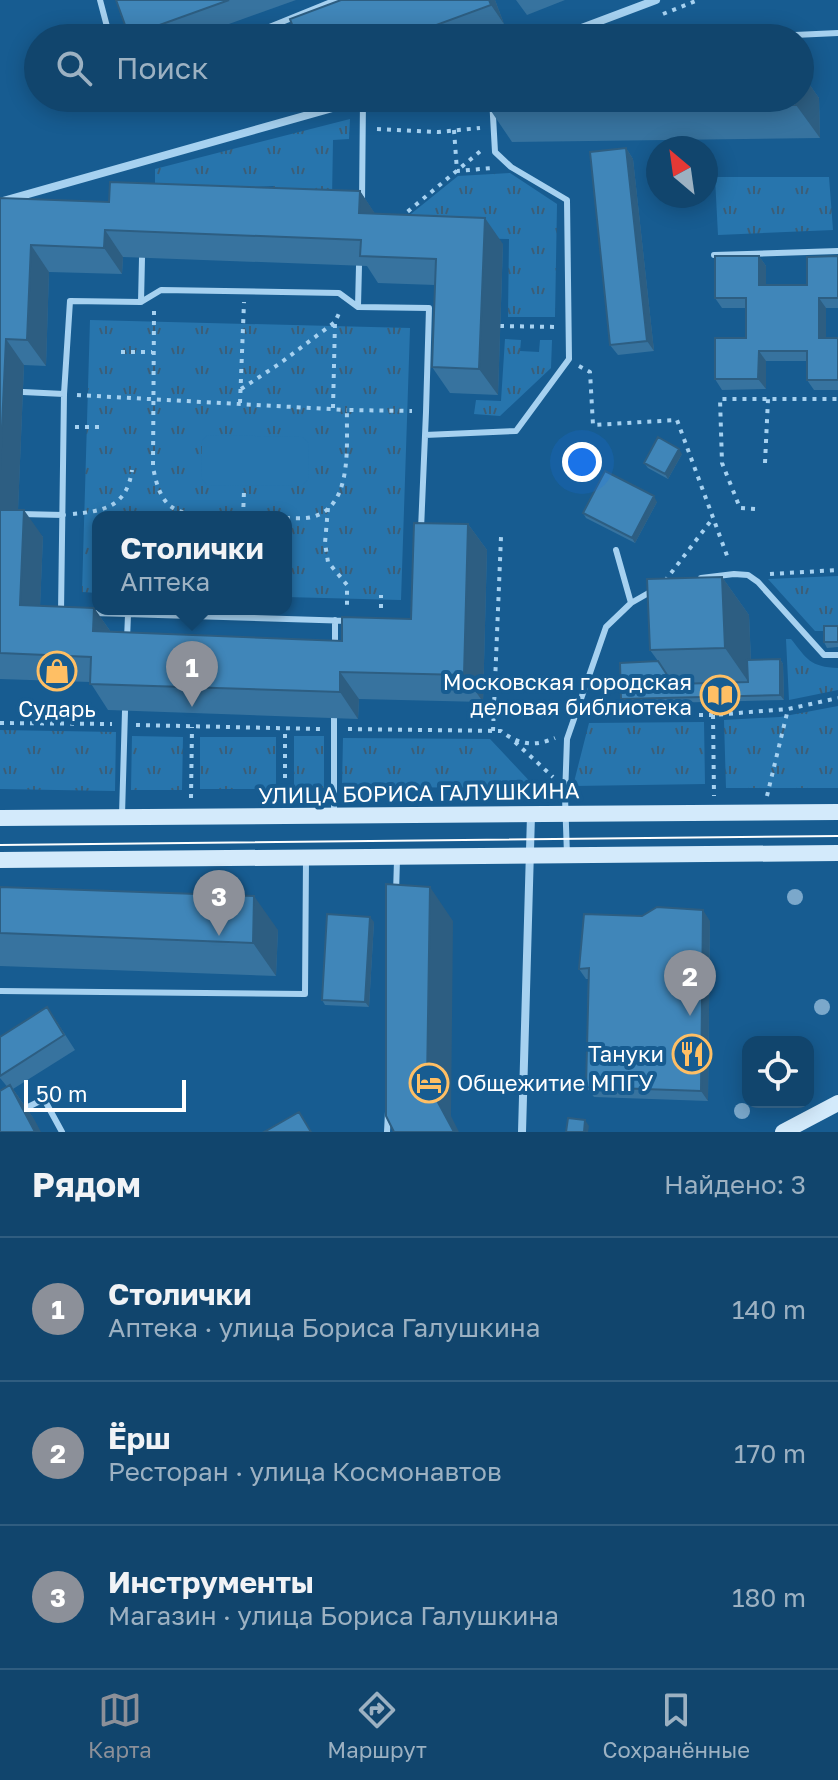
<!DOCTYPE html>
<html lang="ru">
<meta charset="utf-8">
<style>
body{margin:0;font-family:"Golos Text",sans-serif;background:#1a4c72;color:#f1f3f6}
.controls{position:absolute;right:24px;bottom:24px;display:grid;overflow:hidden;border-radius:16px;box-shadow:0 4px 20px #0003}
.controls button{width:72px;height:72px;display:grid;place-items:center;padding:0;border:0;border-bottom:2px solid #305d80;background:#11456d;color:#f1f3f6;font:40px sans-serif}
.compass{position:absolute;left:646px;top:136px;width:72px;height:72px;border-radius:50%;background:#11456d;box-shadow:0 4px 20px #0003;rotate:331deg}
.scale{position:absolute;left:24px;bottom:20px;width:162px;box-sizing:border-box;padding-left:8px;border:4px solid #fff;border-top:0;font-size:22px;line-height:28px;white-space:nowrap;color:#fff;-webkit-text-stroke:6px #175c91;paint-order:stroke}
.you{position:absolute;left:582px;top:462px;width:28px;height:28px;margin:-20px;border:6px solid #fff;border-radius:50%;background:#1a73e8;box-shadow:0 0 0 12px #1a73e833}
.badge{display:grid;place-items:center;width:52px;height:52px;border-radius:50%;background:#8c9099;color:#fff;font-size:26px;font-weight:700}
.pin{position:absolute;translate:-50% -66px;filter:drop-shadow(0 2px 4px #0008)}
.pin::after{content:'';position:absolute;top:42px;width:28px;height:24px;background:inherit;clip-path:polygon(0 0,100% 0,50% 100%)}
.popup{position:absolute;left:92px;top:511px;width:200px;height:104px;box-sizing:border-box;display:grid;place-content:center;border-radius:16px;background:#11456d;filter:drop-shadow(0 2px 6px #0005);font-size:26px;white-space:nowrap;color:#9cb1c2}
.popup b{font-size:30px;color:#f1f3f6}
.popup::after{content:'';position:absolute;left:50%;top:100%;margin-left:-16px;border:16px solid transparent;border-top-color:#11456d}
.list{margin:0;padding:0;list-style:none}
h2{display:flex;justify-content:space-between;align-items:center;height:104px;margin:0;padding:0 32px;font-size:34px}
h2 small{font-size:26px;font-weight:400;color:#9cb1c2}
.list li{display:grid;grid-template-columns:52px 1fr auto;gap:24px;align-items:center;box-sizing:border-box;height:144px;padding:0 32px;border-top:2px solid #305d80}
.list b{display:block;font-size:30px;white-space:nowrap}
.list p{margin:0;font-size:26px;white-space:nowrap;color:#9cb1c2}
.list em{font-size:26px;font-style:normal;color:#9cb1c2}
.icon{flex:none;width:44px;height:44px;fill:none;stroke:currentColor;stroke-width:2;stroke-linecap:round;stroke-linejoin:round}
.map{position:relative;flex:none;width:838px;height:1132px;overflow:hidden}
.search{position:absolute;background:#11456d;box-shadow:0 4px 20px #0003;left:24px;right:24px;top:24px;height:88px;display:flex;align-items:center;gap:20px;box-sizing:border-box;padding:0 28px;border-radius:44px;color:#9cb1c2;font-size:30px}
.sheet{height:536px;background:#11456d}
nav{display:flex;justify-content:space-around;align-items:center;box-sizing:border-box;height:112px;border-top:2px solid #305d80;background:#11456d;font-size:22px;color:#9cb1c2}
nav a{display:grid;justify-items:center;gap:4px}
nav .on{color:#8c9099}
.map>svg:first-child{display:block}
.grass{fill:url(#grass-tufts)}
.pitch{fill:#2775ad}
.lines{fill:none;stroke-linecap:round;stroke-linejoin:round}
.path{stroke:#a6d1f0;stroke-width:4;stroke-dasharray:4 6;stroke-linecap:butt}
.lane{stroke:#a6d1f0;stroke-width:6}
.street{stroke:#a6d1f0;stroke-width:8}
.secondary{stroke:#d3eafb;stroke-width:16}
.tram{stroke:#fff;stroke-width:2}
.tree{fill:#7ba8cb}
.wall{fill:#37739f}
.shaded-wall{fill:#2d5e82}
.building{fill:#4086b9;stroke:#2d5e82;stroke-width:2}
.labels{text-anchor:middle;stroke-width:8;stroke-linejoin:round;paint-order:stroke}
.poi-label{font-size:22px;fill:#fff;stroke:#175c91;text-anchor:end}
.street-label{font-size:22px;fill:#fff;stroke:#175c91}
</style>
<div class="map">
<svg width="838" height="1132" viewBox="0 0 838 1132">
<defs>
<pattern id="grass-tufts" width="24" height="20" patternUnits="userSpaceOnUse" patternTransform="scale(2)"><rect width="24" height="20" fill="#2775ad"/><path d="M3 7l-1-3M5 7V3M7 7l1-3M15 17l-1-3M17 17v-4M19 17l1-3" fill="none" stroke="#3b5e78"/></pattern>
</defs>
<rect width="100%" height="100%" fill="#175c91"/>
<path class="grass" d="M350,119L349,139L333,140L332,198L283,197L273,186L233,188L155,195V169Z
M510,173L557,204L555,317H508L509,239L391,237V230L458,176Z
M715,177H829L833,230L718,235Z
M90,320L410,328L401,600L286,597V517H98V593L82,592Z
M505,339L521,340L520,351L539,352L540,340H552L551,368L500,416L474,414L476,400L501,401Z
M838,576V631H815L768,579Z
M786,639H791C807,659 810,667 838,668V690L789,700Z
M838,706V788H726L724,720L780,717Z
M704,722L705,784L573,786L589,723Z
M0,730L116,732L115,791L0,789Z
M132,736L183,737L182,790H131Z
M294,736H324V788H294Z
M200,737H276V789H200Z
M343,738L490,739L536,788L342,787Z"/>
<path class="pitch" d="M207,435L302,437L309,443L308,480L301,486L207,485L201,478L202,441Z"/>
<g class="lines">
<path class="path" d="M663,14L698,0
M377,109L421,98
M377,129L438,132L480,128
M454,130L457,171L493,168
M400,218L483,149
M154,311L153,467C161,510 174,514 215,517
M500,326L558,327
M121,352H152
M579,366L590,372L593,425L677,420L729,561
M241,389L279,364L335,322L341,309
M77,395L347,410
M240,403L244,302
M333,408L335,322
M75,427H101
M765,463L768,399
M328,508L325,543L328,562L347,585V607
M755,509L740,508L722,463L720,399H838
M73,514C105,511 127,506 132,470
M243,517L244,491
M286,518C294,518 304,519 312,517C354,507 346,442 347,410L412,411
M770,574L838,570
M665,581L713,518
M381,608V595
M589,715H713L788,709L838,698
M713,715L714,796
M0,723L112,724
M136,725L320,729
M348,729L501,731C519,745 534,747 555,738
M493,731L501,537
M515,742L553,777
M767,796L788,709
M191,798L192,727
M285,798V729"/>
<path class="lane" d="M100,0L110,38
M242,38L336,0
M730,38L838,33
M362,202L363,99
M714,255L838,251
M161,290L339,293L358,307L429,308L426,412L417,623L61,612L64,394L70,301L141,302Z
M141,302L142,258
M358,306L359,266
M23,392L64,394
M425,435L516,431L569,359L567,200L511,167L495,152L492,98
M21,514L63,515
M616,550L631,603
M701,578L734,574L748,575L758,582L824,655H838
M127,639L128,615
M335,647V620
M334,718V815
M122,815L125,711
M567,855L565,797L567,739L606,627L631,603L652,591
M396,893L397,860
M0,991L305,994L306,859
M20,1111L44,1099L62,1132
M387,1132L388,1112"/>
<path class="street" d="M555,38L656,0
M0,202L368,98
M522,1132L531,815"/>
<path class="secondary" d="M0,818L838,812
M0,860L838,853
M783,1132L838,1103"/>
<path class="tram" d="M0,845L838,836"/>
</g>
<g class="tree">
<circle cx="795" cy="897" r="8"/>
<circle cx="822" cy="1007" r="8"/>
<circle cx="742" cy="1111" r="8"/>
</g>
<path class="wall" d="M116,0H296L190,38H131Z
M495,0L504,24L466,38H297Z
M516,0H565L527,15Z
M800,71L819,98L820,138L512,142L489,108L800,98Z
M626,148L633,159L654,351L618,355L610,345Z
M360,191L375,214L503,244L498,395L450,393L432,367L435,285L378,283L367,266L123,257L122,274L49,272L46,366L24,365L18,510L43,537L40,606L94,608L111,632L342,641L411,619L468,524L487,550L483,702L359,699L358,719L108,710L90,682L0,679V198L109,202Z
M759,256L766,266V285H807L838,256V308H826V338H838V390H814L807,380V361H766V389L722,390L715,379L746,338V308H722L715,298Z
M682,454L668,479L648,468L644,463Z
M657,502L635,543L586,518L583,513Z
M722,577L749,615L751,660L780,659L783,664L784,700L625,704L621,699L658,661L650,650Z
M838,626V647L827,648L824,642Z
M0,887L278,930L276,976L0,966Z
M710,921L708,1101L594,1097L586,1087L588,979H586L579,969Z
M374,922L369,1007L325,1005L322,1000Z
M57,1022L75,1050L13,1089L34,1119L0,1078V1037Z"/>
<path class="shaded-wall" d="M489,0H495L504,24L491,5Z
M800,71L819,98L820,138L796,105V98H800Z
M626,148L633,159L654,351L647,341Z
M360,191L378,218L359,213Z
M485,218L503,244L498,395L479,369Z
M105,230L123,257L122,274L104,248Z
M31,245L49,272L46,366L27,340Z
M759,256L766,266V295L759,285Z
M819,298L826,308V348L819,338Z
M6,339L24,365L17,536L0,512V470Z
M759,351L766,361V389L758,379Z
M679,449L682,454L668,479L665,474Z
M654,496L657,502L635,543L632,538Z
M24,510L43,537L39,632L20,605Z
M468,524L487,550L483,702L464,675Z
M722,577L749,615L752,687L725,648Z
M94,608L113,635L93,631Z
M780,659L783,664L784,700L780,695Z
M340,672L359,699L358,719L340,692Z
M430,887L453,921L451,1116L459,1132H454L427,1082Z
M254,896L278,930L276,976L253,943Z
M703,910L710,921L708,1101L701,1091Z
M370,917L374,922L369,1007L365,1002Z
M10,1085L34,1119L41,1132H35Z
M585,1120L589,1126L588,1132H584Z"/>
<path class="building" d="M116,0H229L129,36Z
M341,0H489L491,5L401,38H297L290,19Z
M488,98H796V105L489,108Z
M626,148L647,341L610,345L590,152Z
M110,182L360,191L359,213L485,218L479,369L432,367L436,259L360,256L361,240L105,230L104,248L31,245L27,340L6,339L0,470V198L109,202Z
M715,256H759V285H807V257L838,256V298H819V338H838V380H807V351H759L758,379H715V338H746V298H715Z
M658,437L679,449L665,474L644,463Z
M605,471L654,496L632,538L583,513Z
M0,510H24L20,605L94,608L93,631L342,641V617L411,619L414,523L468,524L464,675L340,672V692L90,684L91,657L0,653Z
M722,577L725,648L650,650L647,579Z
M824,626H838V642H824Z
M780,659V695L621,699L620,663L658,661L673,684L748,682L747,660Z
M386,884L430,887L427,1082L454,1132H394L386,1116Z
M0,887L254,896L253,943L0,933Z
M657,907L703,910L701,1091L586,1087L589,968L579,969L584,914L642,916Z
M327,914L370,917L365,1002L322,1000Z
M47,1007L64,1035L0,1076V1037Z
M10,1085L35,1132H0V1091Z
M299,1112L311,1132H264Z
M568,1118L585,1120L584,1132H566Z"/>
<defs>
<g id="shop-ring" transform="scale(2)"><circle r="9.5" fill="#175c91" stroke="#ffbf64" stroke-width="1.5"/><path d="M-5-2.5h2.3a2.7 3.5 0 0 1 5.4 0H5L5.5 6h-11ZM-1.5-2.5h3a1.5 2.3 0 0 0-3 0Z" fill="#ffbf64"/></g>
<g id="library-ring" transform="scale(2)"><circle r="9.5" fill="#175c91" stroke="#ffbf64" stroke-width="1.5"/><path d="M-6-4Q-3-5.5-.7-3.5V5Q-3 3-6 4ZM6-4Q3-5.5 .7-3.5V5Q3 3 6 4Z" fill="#ffbf64"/></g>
<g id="restaurant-ring" transform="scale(2)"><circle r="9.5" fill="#175c91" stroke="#ffbf64" stroke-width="1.5"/><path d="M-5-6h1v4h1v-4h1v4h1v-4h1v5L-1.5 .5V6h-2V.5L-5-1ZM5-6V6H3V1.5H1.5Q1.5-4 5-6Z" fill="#ffbf64"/></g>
<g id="hotel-ring" transform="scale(2)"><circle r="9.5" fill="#175c91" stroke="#ffbf64" stroke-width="1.5"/><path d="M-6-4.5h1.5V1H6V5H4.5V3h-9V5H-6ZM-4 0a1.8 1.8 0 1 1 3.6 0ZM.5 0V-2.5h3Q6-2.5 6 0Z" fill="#ffbf64"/></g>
</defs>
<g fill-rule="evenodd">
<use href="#shop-ring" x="57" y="671"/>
<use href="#library-ring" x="720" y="695"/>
<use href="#restaurant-ring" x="692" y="1054"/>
<use href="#hotel-ring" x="429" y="1083"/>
</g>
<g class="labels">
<g class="poi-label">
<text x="692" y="690">Московская городская<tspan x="692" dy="25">деловая библиотека</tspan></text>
<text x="57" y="717" text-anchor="middle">Сударь</text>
<text x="664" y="1062">Тануки</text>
<text x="457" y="1091" text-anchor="start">Общежитие МПГУ</text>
</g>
<g class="street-label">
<text transform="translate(419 793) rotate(-1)" y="8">УЛИЦА БОРИСА ГАЛУШКИНА</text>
</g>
</g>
</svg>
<div class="controls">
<button><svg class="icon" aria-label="locate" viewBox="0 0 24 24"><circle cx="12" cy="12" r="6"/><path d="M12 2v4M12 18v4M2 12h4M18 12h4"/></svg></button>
</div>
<svg class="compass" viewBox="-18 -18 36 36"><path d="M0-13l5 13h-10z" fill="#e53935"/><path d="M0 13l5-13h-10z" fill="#9cb1c2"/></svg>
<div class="scale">50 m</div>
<div class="you"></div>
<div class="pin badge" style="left:192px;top:707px">1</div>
<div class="popup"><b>Столички</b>Аптека</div>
<div class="pin badge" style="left:690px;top:1016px">2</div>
<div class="pin badge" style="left:219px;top:936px">3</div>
<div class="search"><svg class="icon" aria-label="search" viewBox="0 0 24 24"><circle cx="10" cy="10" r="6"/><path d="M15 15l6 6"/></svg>Поиск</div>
</div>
<section class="sheet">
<h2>Рядом<small>Найдено: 3</small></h2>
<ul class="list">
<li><span class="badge">1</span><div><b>Столички</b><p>Аптека · улица Бориса Галушкина</p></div><em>140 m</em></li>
<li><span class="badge">2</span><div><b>Ёрш</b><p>Ресторан · улица Космонавтов</p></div><em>170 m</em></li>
<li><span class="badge">3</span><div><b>Инструменты</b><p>Магазин · улица Бориса Галушкина</p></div><em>180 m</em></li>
</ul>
</section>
<nav>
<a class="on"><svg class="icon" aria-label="map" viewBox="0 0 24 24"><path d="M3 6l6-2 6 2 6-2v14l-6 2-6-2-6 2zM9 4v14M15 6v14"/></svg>Карта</a>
<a><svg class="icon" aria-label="directions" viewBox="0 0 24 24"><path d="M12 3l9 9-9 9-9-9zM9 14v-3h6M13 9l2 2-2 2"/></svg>Маршрут</a>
<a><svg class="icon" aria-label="saved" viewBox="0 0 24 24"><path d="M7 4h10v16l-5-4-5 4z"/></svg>Сохранённые</a>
</nav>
